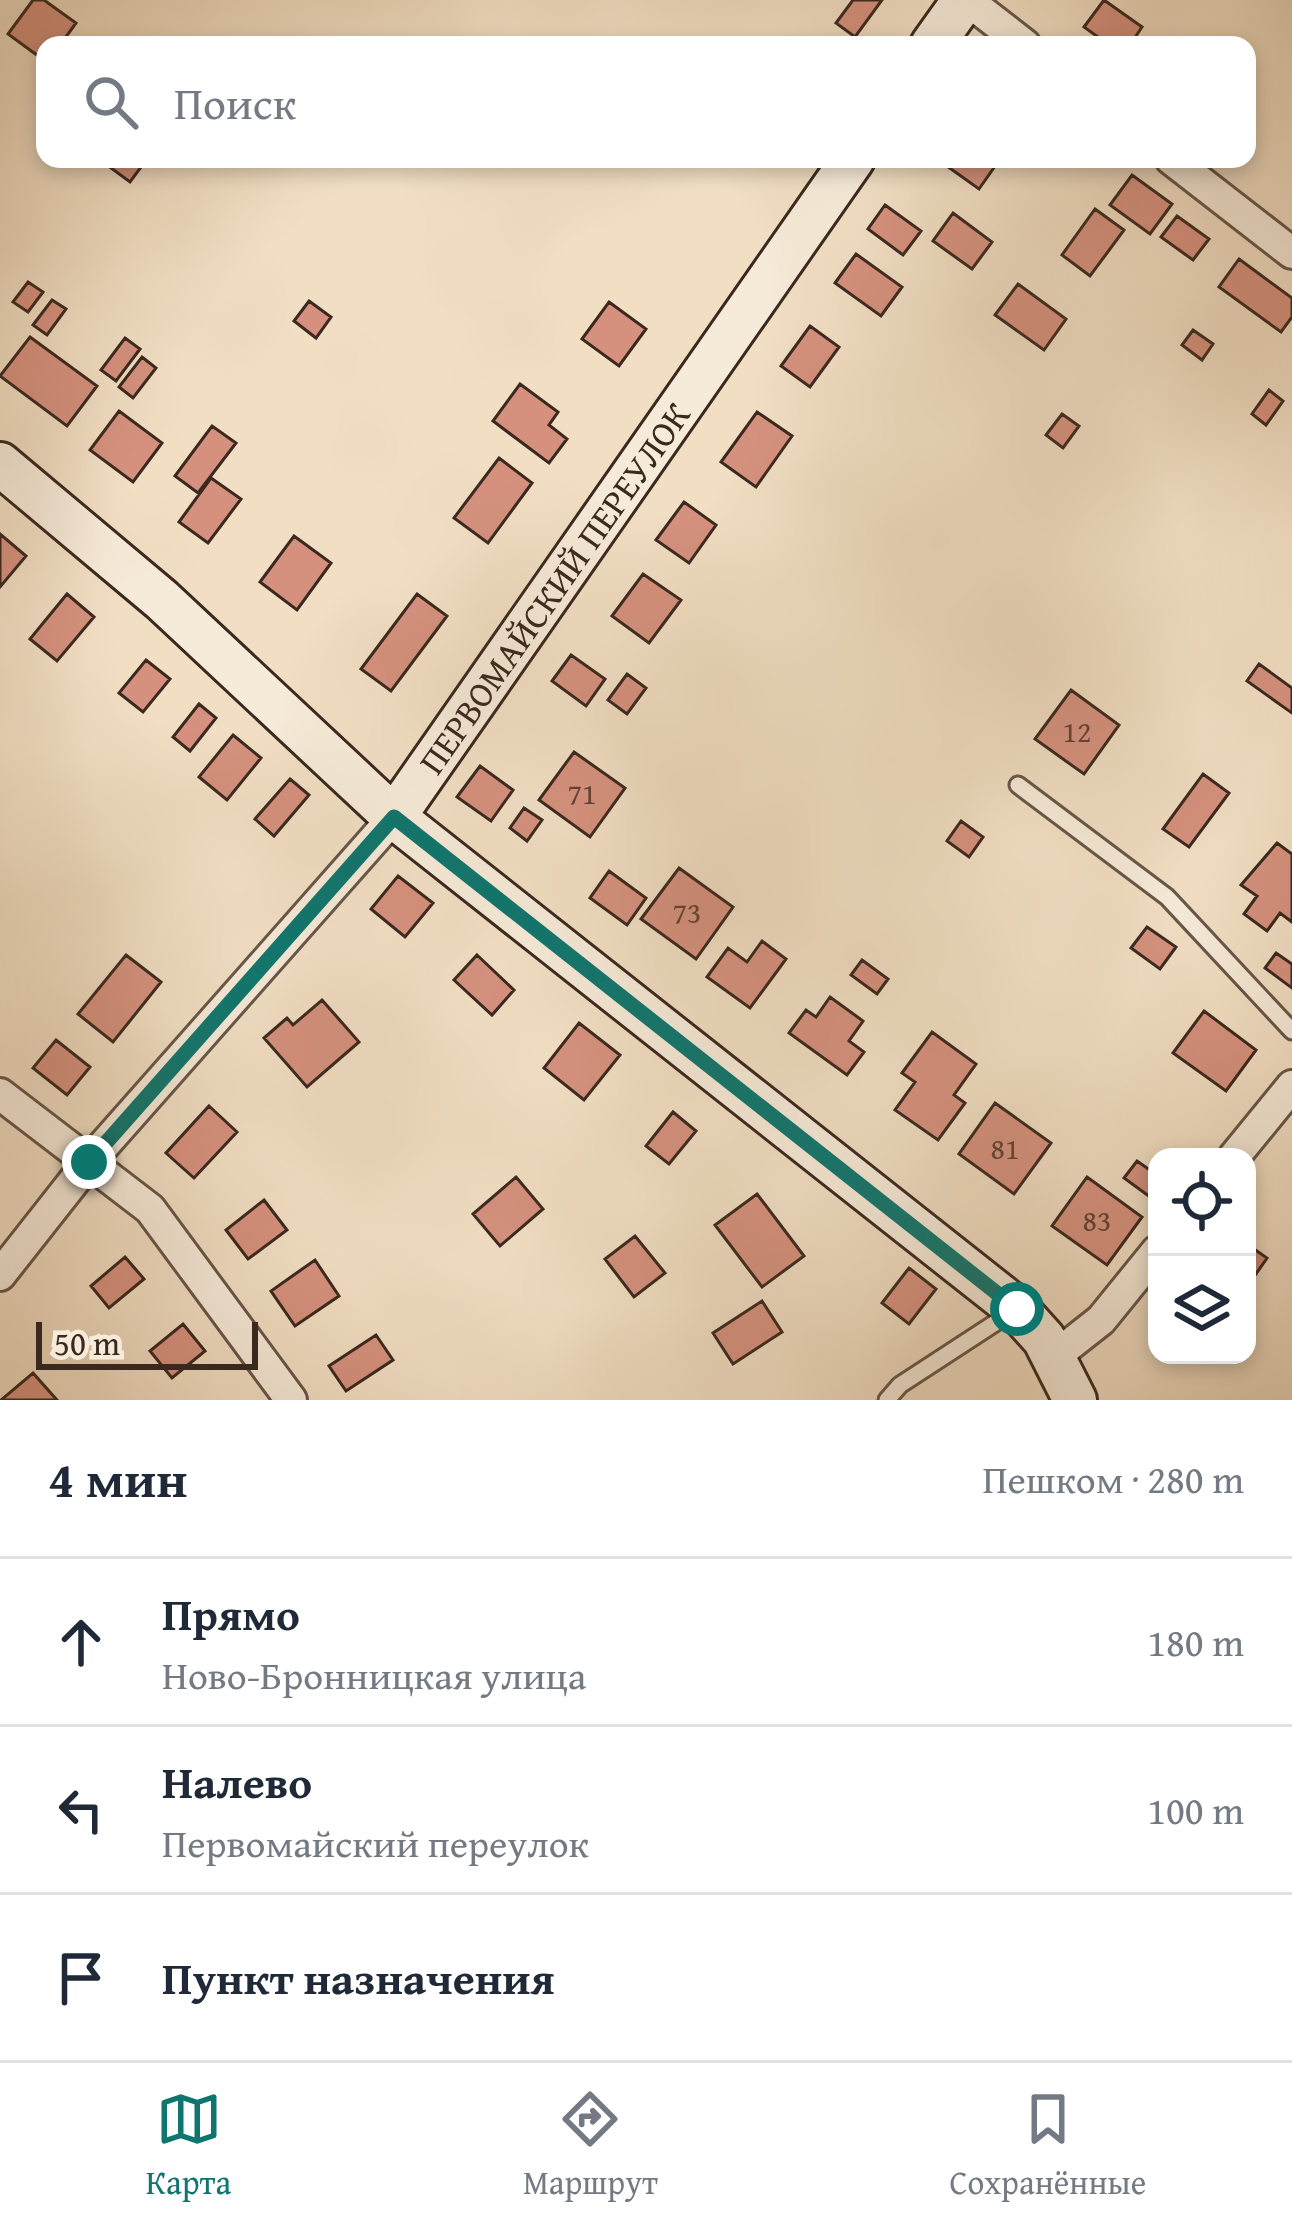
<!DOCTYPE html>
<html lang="ru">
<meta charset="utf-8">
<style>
body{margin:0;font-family:"Gentium Book Plus",serif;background:#f6f6f7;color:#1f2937}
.controls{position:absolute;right:36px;bottom:36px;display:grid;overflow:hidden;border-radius:24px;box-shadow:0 6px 18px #0003}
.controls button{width:108px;height:108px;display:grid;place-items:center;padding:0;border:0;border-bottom:3px solid #e0e1e3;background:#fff;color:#1f2937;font:60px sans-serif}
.scale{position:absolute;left:36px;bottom:30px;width:222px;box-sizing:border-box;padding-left:12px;border:6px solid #3b281f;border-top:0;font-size:33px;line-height:42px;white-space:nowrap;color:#3b281f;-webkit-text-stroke:9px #f6ead8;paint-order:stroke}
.stop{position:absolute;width:36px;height:36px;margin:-27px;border:9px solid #0f766e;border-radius:50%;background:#fff}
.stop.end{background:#0f766e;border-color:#fff;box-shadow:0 3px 12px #0008}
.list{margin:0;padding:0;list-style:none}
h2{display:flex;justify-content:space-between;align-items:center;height:156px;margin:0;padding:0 48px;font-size:51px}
h2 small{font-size:39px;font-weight:400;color:#747a83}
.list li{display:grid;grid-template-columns:78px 1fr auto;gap:36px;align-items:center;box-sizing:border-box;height:168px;padding:0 48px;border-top:3px solid #e0e1e3}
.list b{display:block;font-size:45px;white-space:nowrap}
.list p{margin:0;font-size:39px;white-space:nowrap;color:#747a83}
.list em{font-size:39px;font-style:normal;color:#747a83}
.icon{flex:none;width:66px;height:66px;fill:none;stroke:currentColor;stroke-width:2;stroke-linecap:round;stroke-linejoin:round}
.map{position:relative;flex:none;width:1292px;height:1400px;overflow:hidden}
.search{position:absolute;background:#fff;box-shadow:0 6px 18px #0003;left:36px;right:36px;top:36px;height:132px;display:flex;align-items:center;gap:30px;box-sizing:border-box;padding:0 42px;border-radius:24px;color:#747a83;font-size:45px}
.sheet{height:660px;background:#fff}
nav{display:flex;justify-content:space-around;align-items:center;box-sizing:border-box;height:168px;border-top:3px solid #e0e1e3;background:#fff;font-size:33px;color:#747a83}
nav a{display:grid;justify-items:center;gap:6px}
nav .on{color:#0f766e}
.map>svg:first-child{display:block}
.building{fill:#d5917e;stroke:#3b281f;stroke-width:3}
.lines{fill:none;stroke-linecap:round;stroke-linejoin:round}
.lane-casing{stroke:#685648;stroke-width:21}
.street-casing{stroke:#685648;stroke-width:36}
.secondary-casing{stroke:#3b281f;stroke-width:48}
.lane{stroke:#f6ead8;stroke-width:15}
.street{stroke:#f6ead8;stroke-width:30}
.secondary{stroke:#f6ead8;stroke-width:42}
.route{stroke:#0f766e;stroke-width:15}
.labels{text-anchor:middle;stroke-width:9;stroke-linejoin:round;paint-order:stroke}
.number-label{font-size:30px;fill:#624237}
.street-label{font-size:36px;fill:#3b281f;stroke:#f6ead8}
</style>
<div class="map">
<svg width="1292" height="1400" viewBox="0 0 1292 1400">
<rect width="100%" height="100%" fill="#f1dec3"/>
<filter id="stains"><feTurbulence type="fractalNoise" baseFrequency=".00167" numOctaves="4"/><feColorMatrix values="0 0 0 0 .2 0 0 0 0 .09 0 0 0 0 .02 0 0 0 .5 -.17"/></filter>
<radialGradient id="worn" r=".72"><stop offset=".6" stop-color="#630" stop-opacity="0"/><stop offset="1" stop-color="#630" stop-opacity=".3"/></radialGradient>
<path class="building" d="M33,0H44L76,23L60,45H45V61L8,34Z
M853,0H882L855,37L836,23Z
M1104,0L1142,27L1130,45H1109L1084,27Z
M112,159H139L144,163L130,182L107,165Z
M937,159H1000L979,189Z
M1132,175L1172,204L1150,234L1110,205Z
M885,205L921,231L903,255L868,229Z
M1095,209L1124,230L1090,276L1062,255Z
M953,213L992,242L972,269L933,241Z
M1177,216L1209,239L1193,260L1161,237Z
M856,254L902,287L881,316L835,283Z
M1239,259L1292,298V317L1281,332L1219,287Z
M28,282L43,292L28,312L13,302Z
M1018,284L1066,319L1044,350L995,315Z
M52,300L66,309L47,335L33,325Z
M309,301L331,317L316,338L294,321Z
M609,302L646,329L619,366L582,339Z
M810,326L839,347L810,387L781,366Z
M1193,330L1213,344L1202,360L1182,345Z
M30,337L97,386L67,426L0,376Z
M125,338L140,349L116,381L101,370Z
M142,357L156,368L133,398L119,387Z
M520,384L558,412L549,425L567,439L549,463L493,421Z
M1269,390L1283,401L1266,425L1252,414Z
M119,411L162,443L133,482L90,450Z
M757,412L792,436L756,487L721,462Z
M1062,414L1079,426L1063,448L1046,435Z
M212,426L236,443L198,493L175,476Z
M499,458L532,483L488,543L454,518Z
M211,478L241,499L208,543L179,522Z
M684,502L716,525L689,563L656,540Z
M0,534L26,556L0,587Z
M294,536L331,563L297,610L260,582Z
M643,574L681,600L649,643L612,616Z
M67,594L94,617L57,661L30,639Z
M417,594L447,616L391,691L361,669Z
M571,655L605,679L586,706L552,681Z
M146,660L170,679L143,712L119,693Z
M1259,664L1292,688V713L1247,681Z
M627,674L646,688L627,714L608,700Z
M1071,690L1119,725L1084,774L1035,739Z
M199,704L216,718L190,751L173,737Z
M233,735L261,758L227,800L199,777Z
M574,752L625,788L590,837L539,800Z
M480,766L513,790L491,821L457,797Z
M1203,774L1229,793L1189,847L1163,829Z
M290,779L309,795L274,836L255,819Z
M524,808L542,820L527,841L510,828Z
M961,821L983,837L969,857L947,841Z
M1277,843L1292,854V922L1280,913L1267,931L1244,914L1257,896L1241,885Z
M679,868L733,907L696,959L641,919Z
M609,871L646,898L627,925L590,898Z
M398,876L433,903L405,937L371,909Z
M1147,927L1176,947L1160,969L1131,948Z
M762,941L786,959L750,1008L707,977L728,948L747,962Z
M1276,953L1292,964V988L1265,968Z
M126,955L161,982L113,1042L78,1014Z
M477,955L514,990L492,1015L454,980Z
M862,960L888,979L877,994L851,975Z
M830,997L863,1021L849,1041L864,1052L847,1075L789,1033L806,1010L816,1017Z
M322,1000L359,1042L307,1087L264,1038L287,1018L293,1025Z
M1204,1011L1256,1050L1226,1091L1173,1053Z
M579,1023L620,1055L584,1100L544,1068Z
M932,1032L976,1064L954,1095L965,1103L938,1140L895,1110L915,1082L902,1073Z
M56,1040L90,1067L67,1095L33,1068Z
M995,1103L1051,1143L1014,1194L959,1154Z
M209,1106L237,1132L194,1178L166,1153Z
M673,1112L696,1131L669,1164L646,1146Z
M1137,1161L1157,1175V1202L1124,1178Z
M516,1177L543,1209L500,1246L473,1214Z
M1087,1177L1142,1217L1107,1265L1052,1226Z
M757,1194L804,1256L762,1287L715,1225Z
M264,1200L287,1230L248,1259L226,1230Z
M635,1236L665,1273L634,1297L605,1259Z
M1247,1244L1267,1258L1247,1287Z
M125,1257L144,1279L109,1308L91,1286Z
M315,1260L339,1296L295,1326L271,1291Z
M909,1268L936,1289L909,1324L882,1303Z
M762,1301L782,1332L733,1364L713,1333Z
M183,1324L205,1351L172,1378L150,1351Z
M376,1335L393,1360L346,1391L329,1366Z
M33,1373L57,1400H1Z"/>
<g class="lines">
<g class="lane-casing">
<path id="lane" d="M1018,785L1167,897L1292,1031
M887,1400L900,1385L1015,1310"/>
</g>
<g class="street-casing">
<path id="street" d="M967,0L1025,45
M1171,159L1292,253
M0,1094L150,1209L291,1400
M1234,1157L1292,1086
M0,1275L89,1162L394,817
M1054,1357L1101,1320L1157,1251"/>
</g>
<g class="secondary-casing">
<path id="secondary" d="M932,45L964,0
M0,464L162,600L394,817L1017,1309L1044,1339L1075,1400
M394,817L853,159"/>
</g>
<use href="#lane" class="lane"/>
<use href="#street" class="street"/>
<use href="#secondary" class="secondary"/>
</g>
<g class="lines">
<path class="route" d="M89,1162L394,817L1017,1309"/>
</g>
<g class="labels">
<g class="number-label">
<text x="1077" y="742">12</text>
<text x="582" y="804">71</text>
<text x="687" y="923">73</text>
<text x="1005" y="1159">81</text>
<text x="1097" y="1231">83</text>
</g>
<g class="street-label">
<text transform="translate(554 588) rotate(-55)" y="13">ПЕРВОМАЙСКИЙ ПЕРЕУЛОК</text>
</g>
</g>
<rect width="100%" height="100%" filter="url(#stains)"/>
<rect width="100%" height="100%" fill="url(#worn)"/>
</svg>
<div class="controls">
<button><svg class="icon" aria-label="locate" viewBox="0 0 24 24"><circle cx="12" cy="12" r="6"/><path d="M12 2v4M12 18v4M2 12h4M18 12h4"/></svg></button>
<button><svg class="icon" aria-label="layers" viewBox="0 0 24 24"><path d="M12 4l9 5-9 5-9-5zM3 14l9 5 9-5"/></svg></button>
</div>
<div class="scale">50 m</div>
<div class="stop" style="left:1017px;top:1309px"></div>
<div class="stop end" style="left:89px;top:1162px"></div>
<div class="search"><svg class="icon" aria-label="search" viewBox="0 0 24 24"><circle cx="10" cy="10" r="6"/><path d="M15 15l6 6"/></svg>Поиск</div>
</div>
<section class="sheet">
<h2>4 мин<small>Пешком · 280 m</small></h2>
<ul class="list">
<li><svg class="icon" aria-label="ahead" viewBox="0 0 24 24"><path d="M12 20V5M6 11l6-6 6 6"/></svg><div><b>Прямо</b><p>Ново-Бронницкая улица</p></div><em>180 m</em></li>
<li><svg class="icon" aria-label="left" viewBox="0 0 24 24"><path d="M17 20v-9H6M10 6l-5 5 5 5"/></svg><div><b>Налево</b><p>Первомайский переулок</p></div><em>100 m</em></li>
<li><svg class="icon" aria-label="arrive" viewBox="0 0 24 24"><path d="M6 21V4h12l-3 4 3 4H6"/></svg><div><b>Пункт назначения</b></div></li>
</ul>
</section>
<nav>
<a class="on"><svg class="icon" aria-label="map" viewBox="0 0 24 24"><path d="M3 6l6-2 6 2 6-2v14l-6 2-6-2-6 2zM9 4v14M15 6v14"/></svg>Карта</a>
<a><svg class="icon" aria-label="directions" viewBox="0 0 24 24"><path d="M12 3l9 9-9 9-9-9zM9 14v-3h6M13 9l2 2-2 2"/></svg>Маршрут</a>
<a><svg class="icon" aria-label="saved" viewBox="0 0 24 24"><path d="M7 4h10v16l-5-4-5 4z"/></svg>Сохранённые</a>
</nav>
